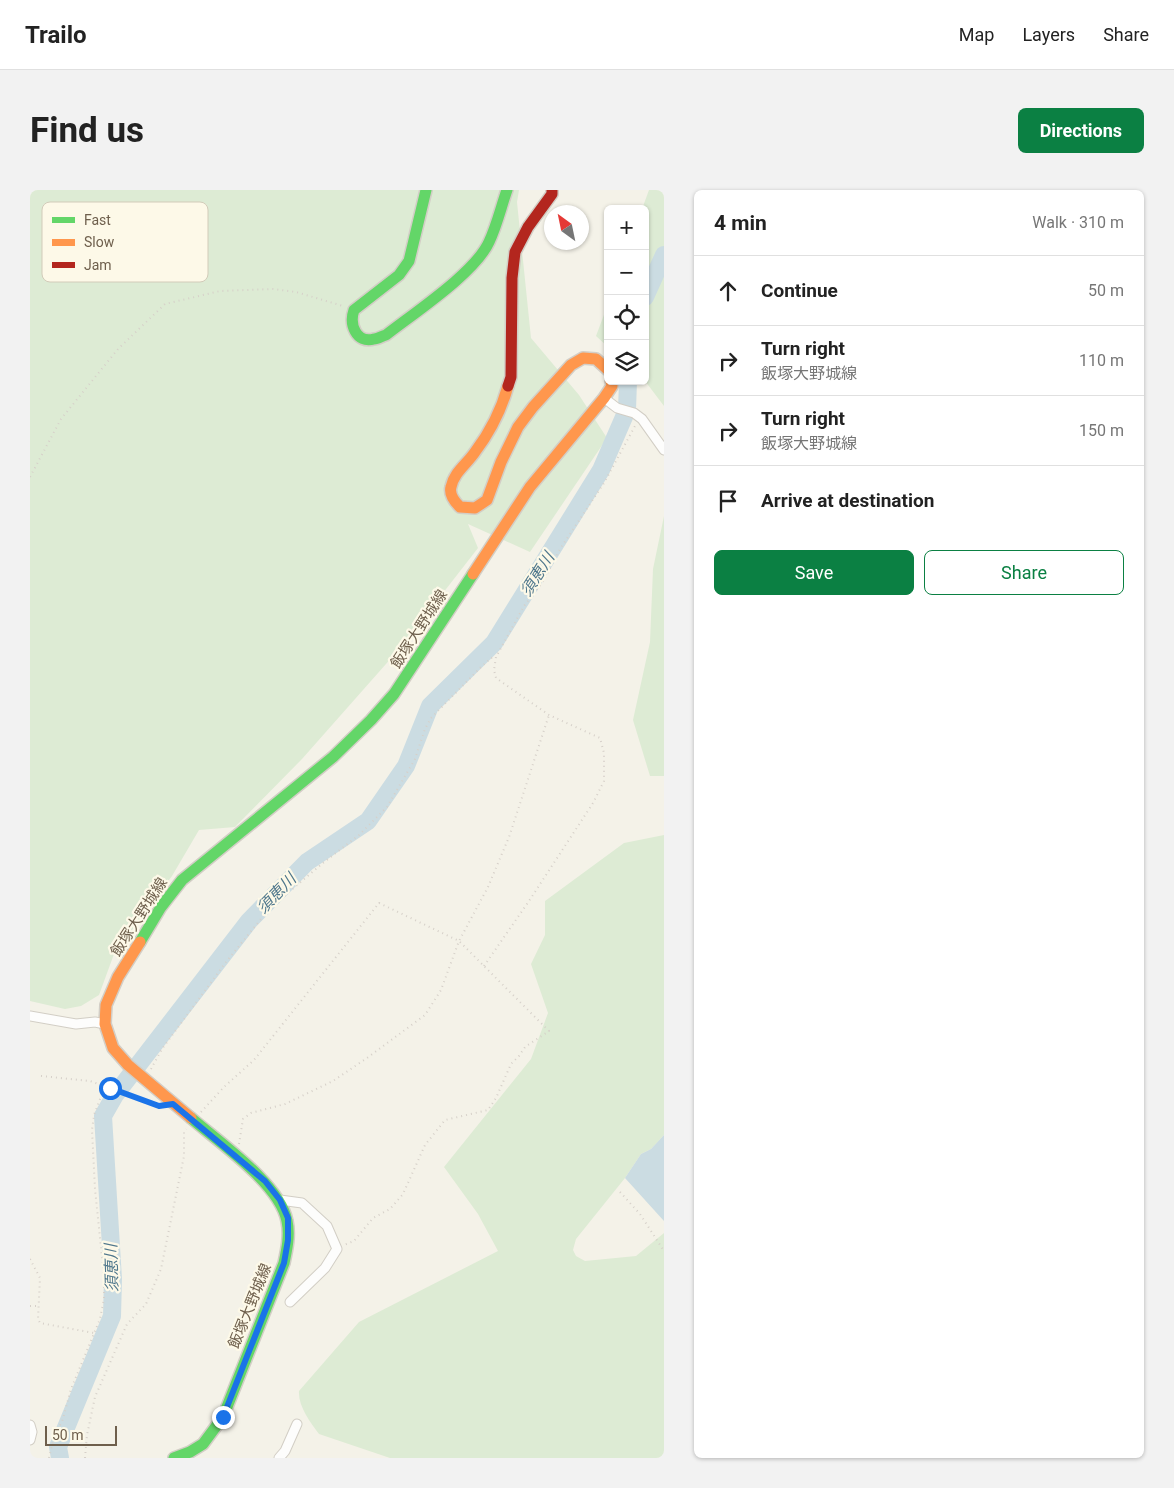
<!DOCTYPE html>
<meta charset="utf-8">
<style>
body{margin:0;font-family:Roboto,"Noto Sans JP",sans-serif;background:#f2f2f2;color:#222}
.controls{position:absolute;right:15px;top:15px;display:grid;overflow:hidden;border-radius:8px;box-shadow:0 1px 4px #0004}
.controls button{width:45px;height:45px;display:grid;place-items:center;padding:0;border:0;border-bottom:1px solid #e0e0e0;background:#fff;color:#222;font:25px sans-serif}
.compass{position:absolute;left:514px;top:15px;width:45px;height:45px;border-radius:50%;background:#fff;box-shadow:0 1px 4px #0004;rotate:327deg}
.scale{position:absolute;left:15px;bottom:12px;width:72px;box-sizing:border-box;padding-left:5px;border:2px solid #6e5f4c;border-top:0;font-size:14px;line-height:18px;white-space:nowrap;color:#6e5f4c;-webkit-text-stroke:4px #fdf9e8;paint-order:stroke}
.stop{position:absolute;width:15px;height:15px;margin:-11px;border:4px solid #1a73e8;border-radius:50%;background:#fff}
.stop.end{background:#1a73e8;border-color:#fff;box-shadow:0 1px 5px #0008}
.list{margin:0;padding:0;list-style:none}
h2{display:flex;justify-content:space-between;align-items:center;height:65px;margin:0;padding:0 20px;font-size:21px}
h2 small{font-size:16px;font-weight:400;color:#767676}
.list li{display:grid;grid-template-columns:32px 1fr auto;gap:15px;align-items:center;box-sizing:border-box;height:70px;padding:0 20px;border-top:1px solid #e0e0e0}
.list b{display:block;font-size:19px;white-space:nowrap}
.list p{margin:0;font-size:16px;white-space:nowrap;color:#767676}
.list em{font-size:16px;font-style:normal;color:#767676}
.actions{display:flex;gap:10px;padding:15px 20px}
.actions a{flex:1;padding:11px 0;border:1px solid #0b8043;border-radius:8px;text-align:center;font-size:18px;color:#0b8043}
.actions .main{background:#0b8043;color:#fff}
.icon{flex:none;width:28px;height:28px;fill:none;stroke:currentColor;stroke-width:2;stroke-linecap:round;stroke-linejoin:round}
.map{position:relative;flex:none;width:634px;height:1268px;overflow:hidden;border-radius:8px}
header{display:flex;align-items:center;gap:30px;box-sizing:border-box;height:70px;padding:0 25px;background:#fff;border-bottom:1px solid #e0e0e0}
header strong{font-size:24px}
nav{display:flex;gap:28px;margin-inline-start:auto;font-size:18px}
.intro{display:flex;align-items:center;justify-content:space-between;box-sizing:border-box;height:120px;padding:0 30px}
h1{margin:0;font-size:35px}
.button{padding:12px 22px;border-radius:8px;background:#0b8043;color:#fff;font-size:18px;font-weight:700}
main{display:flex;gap:30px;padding:0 30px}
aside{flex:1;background:#fff;border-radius:8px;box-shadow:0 1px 4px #0004}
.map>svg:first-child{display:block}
.green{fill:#ddebd4}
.water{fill:#cbdce2}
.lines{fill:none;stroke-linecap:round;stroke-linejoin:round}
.river{stroke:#cbdce2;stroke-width:18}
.street-casing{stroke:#d2cec5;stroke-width:11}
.fast-casing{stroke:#d3cec6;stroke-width:14}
.slow-casing{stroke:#d3cec6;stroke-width:14}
.jam-casing{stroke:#d3cec6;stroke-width:14}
.path{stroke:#d6d0c9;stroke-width:2;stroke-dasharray:1 4;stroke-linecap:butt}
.street{stroke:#fdfdfc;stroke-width:9}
.fast{stroke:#63d668;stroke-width:11}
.slow{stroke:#ff974d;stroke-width:11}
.jam{stroke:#b3261e;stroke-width:11}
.route{stroke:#1a73e8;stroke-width:6}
.labels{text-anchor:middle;stroke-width:4.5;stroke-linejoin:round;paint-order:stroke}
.street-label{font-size:15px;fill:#6e5f4c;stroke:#fdf9e8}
.water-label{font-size:16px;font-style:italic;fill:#4f778c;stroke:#fdf9e8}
.key{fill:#fdf9e8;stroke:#d2cbb9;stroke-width:1}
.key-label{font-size:14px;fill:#6e5f4c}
</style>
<header>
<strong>Trailo</strong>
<nav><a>Map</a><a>Layers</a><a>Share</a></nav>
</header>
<div class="intro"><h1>Find us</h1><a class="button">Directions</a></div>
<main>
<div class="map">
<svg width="634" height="1268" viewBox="0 0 634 1268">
<rect width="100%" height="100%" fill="#f4f2e8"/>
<path class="green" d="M0,0H489L487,12L501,148L549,205L577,248L500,362L438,334L448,358L371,457L272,569L205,637L169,640L142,686L84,764L69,805L51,816L35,819L0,811Z
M619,0H634V216L615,191V19H612Z
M578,114V157L566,146Z
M634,326V586H620L603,530L620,452L623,379Z
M634,645V945L621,959L611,964L595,988L546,1049L543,1060L546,1066L555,1071L606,1066L634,1043V1268H360L289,1244C280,1232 268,1216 269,1201L329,1132L468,1061L448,1024L414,977L501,869L518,823L501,774L515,745V711L594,653Z"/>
<path class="water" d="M634,945V1031L595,988L611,964L621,959Z"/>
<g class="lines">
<path class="river" d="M615,107L634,65
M30,1268L28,1257L82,1126L83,1089L73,926L85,905L219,731L277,672L338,631L376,576L400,516L464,453L571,280L597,220L598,191"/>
<g class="street-casing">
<path id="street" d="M574,208L587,218L604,223L612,229L634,260
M0,826L46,834L65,832L75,834
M250,1010L272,1013L297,1036L307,1059L295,1078L260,1112
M0,1235L2,1242L0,1250
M249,1268L255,1261L267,1234"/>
</g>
<g class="fast-casing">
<path id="fast" d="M396,0L379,71L369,85L324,120C319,134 326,154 344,149C348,149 352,146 356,145C384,123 445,83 459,52C467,35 471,17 477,0
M110,752L131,717L152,690L303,567L341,530L364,504L443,384
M144,1268L160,1262L173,1254L193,1227L254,1073C257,1059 260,1045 257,1031C250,994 189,952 161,928"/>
</g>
<g class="slow-casing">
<path id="slow" d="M478,196C471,221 461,241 445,262C437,274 424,282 421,297C419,304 425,312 430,317L445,318L457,310L471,272L488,237L503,217L541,175L553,168L566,169L578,180
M443,384L500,297L574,208L582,196L581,191
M110,752L88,787L76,815L75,834L83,858L98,875L161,928"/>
</g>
<g class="jam-casing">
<path id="jam" d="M478,196L481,187L482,88L485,62L498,37L522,4V0"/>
</g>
<path class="path" d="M0,287L31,229L88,159L135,114L190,101L243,99L266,102L313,116
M454,776L499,711L563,613L574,591V563L570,548L519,525L466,488L464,480L466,467L494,416L512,393L530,359L574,293L605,236
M121,879L132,859L196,772L240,718L293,673L329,645L357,617L385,569L395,539L401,528L450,478L461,468L466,467
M11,886L60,891L127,915
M171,922L194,897L224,870L349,713L429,751L519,841L495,857L489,866L481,874L466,908L458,920L415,930L395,955L373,1004L360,1019L343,1028L324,1051L314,1055
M209,954L213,929L221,923L255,914L303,891L337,868L395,825L411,800L429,751L458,697L479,647L519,525
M590,1002L610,1024L634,1061
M0,1069L10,1088L8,1129L10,1133L64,1143
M0,1116H8
M19,1268L25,1243L32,1232L41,1199L70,1129L74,1109V1087L65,999L62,940L64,925L75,896
M55,1268L57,1245L65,1207L97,1134L116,1114L131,1079L154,966V942L156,939"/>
<use href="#street" class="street"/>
<use href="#fast" class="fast"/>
<use href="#slow" class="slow"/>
<use href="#jam" class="jam"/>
</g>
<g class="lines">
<path class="route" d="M80,898L129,916L143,914L235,991L250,1010L258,1028V1050L254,1073L193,1227"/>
</g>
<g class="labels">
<g class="street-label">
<text transform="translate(389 439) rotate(-57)" y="5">飯塚大野城線</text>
<text transform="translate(109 727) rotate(-57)" y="5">飯塚大野城線</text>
<text transform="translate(220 1116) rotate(-68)" y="5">飯塚大野城線</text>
</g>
<g class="water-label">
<text transform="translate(507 384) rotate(-58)" y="6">須恵川</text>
<text transform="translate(246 703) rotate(-46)" y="6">須恵川</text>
<text transform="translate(81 1078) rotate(-92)" y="6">須恵川</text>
</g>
</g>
<rect x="12" y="12" width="166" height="80" rx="8" class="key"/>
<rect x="22" y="27" width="23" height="6" fill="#63d668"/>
<rect x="22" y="49" width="23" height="7" fill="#ff974d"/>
<rect x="22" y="72" width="23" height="6" fill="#b3261e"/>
<g class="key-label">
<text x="54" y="35">Fast</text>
<text x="54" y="57">Slow</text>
<text x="54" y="80">Jam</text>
</g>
</svg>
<div class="controls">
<button>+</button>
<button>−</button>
<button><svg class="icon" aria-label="locate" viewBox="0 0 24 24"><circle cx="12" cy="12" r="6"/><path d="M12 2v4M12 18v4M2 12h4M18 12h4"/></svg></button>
<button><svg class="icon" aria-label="layers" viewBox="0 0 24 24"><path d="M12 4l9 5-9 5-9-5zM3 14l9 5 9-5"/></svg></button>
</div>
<svg class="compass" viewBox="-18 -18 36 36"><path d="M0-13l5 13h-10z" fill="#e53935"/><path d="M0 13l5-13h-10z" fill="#767676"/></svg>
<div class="scale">50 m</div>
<div class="stop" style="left:80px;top:898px"></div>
<div class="stop end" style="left:193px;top:1227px"></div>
</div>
<aside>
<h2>4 min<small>Walk · 310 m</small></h2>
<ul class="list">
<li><svg class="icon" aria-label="ahead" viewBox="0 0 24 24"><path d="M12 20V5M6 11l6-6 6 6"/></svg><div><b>Continue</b></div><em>50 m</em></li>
<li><svg class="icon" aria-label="right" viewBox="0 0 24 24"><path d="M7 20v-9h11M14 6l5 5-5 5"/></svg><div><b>Turn right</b><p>飯塚大野城線</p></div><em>110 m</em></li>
<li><svg class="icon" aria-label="right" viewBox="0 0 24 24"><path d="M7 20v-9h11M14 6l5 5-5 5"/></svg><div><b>Turn right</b><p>飯塚大野城線</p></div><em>150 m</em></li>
<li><svg class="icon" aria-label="arrive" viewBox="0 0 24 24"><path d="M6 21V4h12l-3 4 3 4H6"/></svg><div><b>Arrive at destination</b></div></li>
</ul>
<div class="actions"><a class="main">Save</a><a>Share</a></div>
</aside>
</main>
